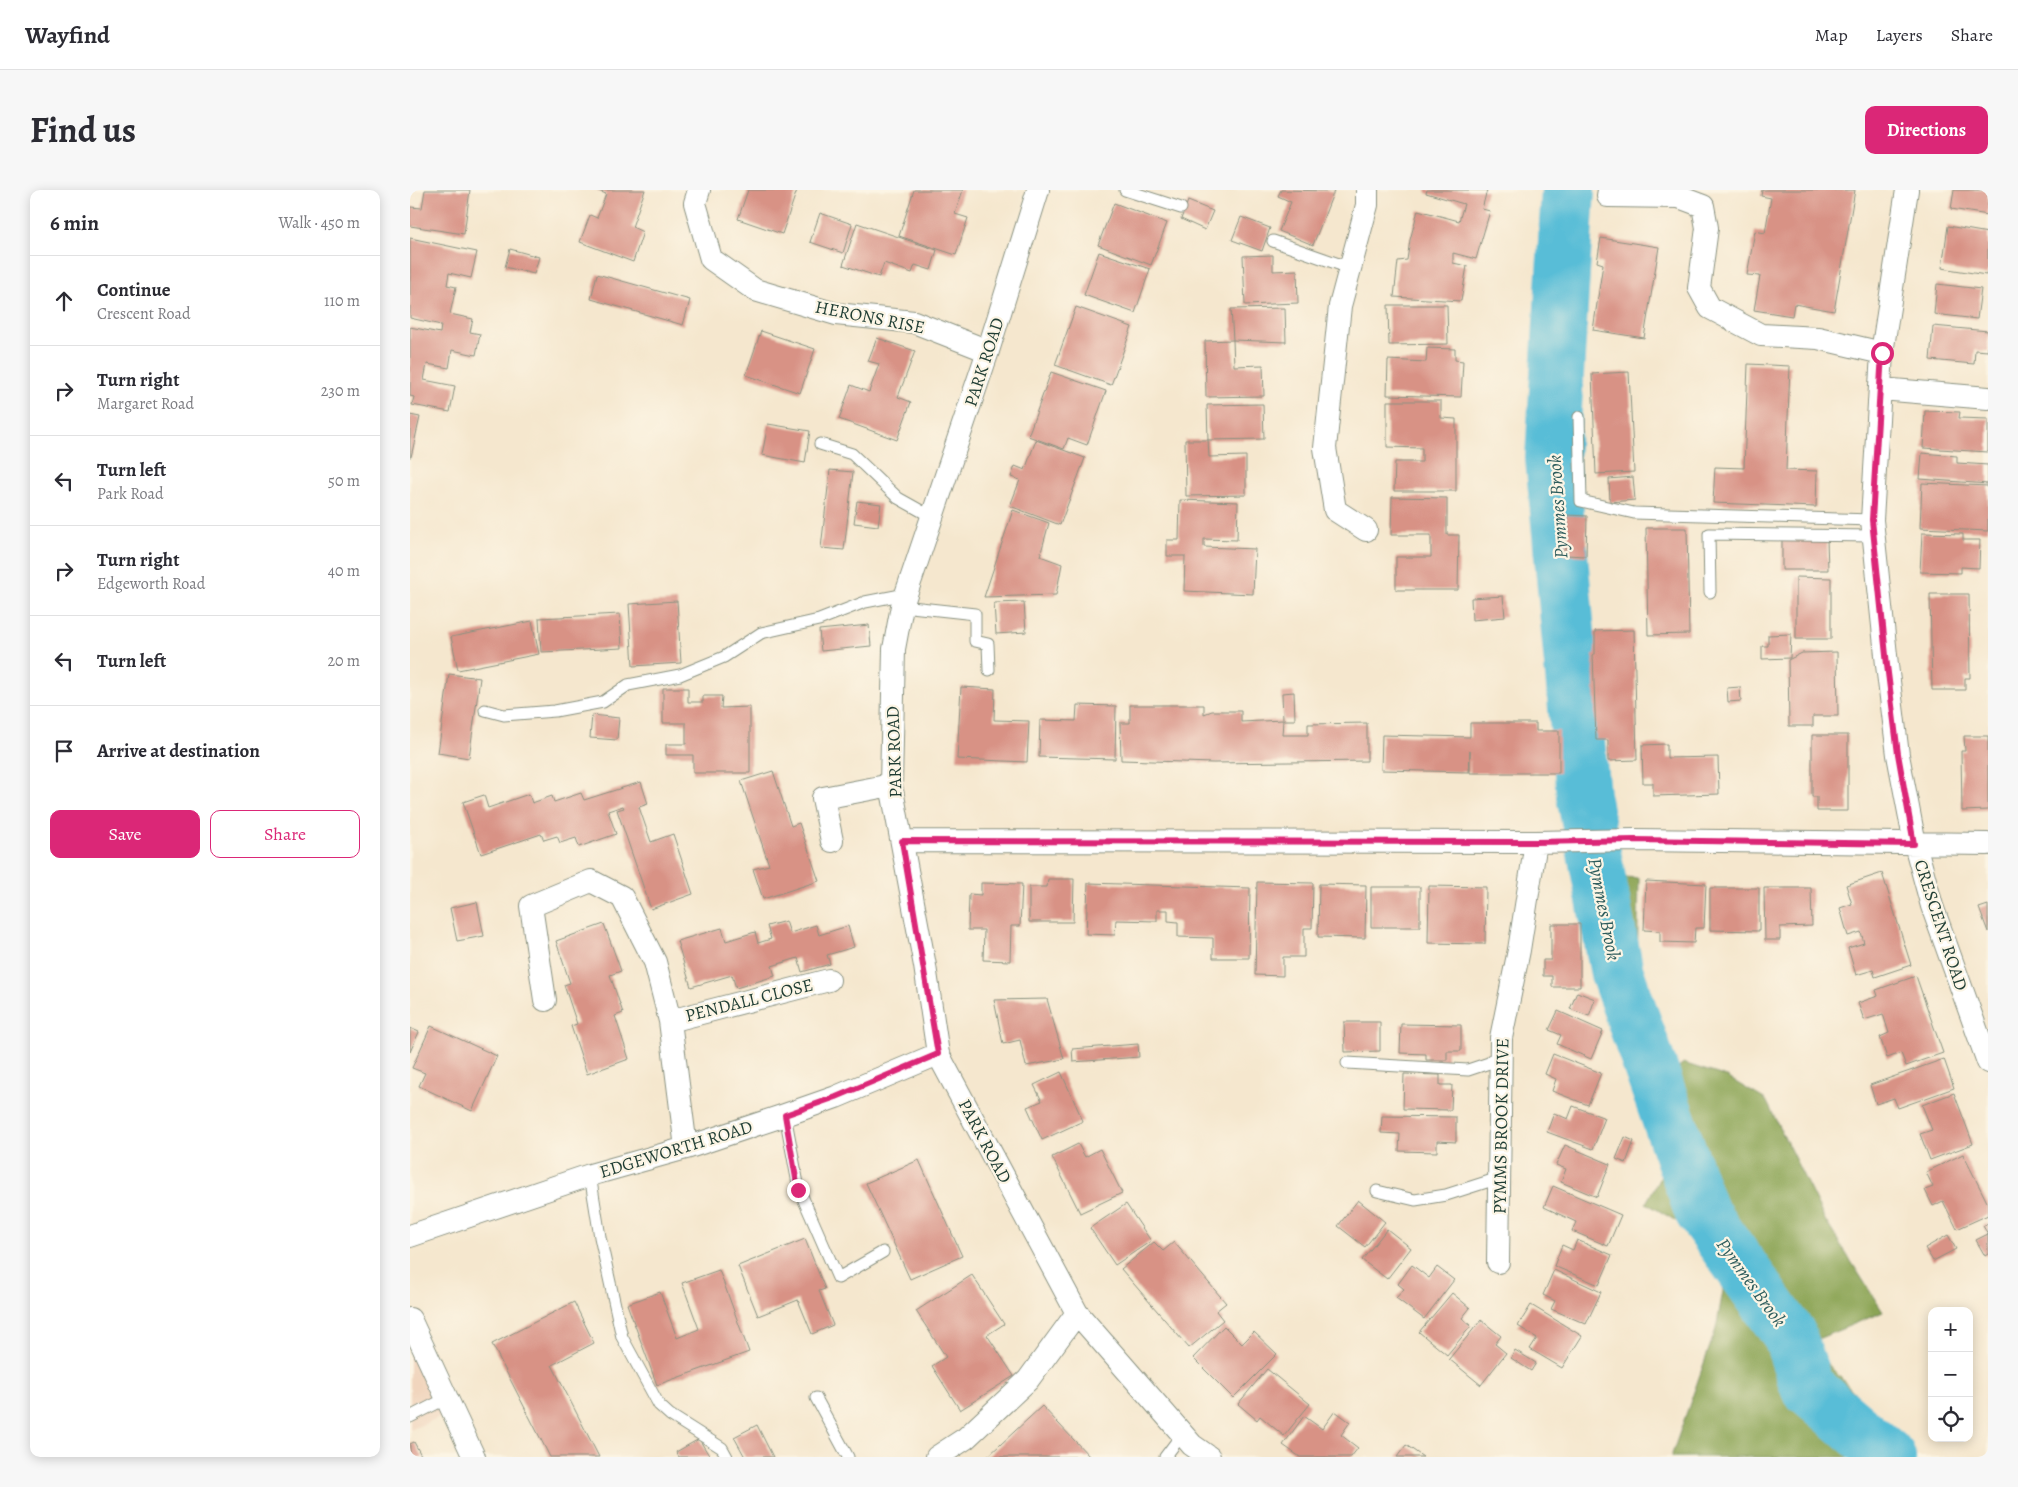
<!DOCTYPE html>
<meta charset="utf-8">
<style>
body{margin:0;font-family:Alegreya,serif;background:#f7f7f7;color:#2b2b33}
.controls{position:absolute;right:15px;bottom:15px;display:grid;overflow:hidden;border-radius:10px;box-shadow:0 2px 12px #0003}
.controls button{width:45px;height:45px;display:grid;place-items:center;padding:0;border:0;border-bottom:1px solid #e1e1e2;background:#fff;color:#2b2b33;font:25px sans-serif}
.stop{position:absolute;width:15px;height:15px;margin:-11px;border:4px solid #db2777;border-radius:50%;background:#fff}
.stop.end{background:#db2777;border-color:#fff;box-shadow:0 1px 5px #0008}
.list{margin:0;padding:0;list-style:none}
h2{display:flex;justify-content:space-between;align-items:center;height:65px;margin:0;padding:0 20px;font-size:21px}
h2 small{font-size:16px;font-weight:400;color:#7c7c81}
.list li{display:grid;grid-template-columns:32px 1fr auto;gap:15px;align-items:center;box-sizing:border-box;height:90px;padding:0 20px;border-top:1px solid #e1e1e2}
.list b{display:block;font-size:19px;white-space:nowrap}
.list p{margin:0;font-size:16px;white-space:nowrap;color:#7c7c81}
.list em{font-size:16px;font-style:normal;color:#7c7c81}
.actions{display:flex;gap:10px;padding:15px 20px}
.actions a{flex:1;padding:11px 0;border:1px solid #db2777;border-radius:10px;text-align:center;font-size:18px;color:#db2777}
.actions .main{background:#db2777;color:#fff}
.icon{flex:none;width:28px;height:28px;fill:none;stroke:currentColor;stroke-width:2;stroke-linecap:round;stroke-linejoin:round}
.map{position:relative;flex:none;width:1578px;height:1267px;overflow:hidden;border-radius:10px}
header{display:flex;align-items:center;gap:30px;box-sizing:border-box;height:70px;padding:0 25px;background:#fff;border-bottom:1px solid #e1e1e2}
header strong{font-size:24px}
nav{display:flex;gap:28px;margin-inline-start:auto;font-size:18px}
.intro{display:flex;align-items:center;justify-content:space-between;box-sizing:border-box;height:120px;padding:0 30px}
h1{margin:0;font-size:35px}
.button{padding:12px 22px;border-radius:10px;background:#db2777;color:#fff;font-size:18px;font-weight:700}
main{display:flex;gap:30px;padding:0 30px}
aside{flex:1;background:#fff;border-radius:10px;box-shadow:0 2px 12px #0003}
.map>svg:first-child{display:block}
.built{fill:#f1d5bd}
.forest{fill:#8ba455;stroke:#557044}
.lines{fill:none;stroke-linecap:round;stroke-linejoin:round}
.river{stroke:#59bdd7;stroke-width:54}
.building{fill:#d89285}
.service-casing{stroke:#8a9281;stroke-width:13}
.minor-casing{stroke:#8a9281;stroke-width:24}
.service{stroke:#fff;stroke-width:11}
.minor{stroke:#fff;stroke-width:22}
.route{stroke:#db2777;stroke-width:6}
.labels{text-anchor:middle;stroke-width:4.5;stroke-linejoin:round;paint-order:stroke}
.street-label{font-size:18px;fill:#1f3d34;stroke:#fcf5e5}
.water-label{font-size:19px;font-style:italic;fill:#2e5d5d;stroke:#fcf5e5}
</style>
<header>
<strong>Wayfind</strong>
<nav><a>Map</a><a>Layers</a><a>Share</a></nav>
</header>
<div class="intro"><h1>Find us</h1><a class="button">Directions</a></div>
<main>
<aside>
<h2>6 min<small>Walk · 450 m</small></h2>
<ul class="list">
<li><svg class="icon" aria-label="ahead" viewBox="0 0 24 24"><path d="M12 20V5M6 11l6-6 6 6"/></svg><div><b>Continue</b><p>Crescent Road</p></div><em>110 m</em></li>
<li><svg class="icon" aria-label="right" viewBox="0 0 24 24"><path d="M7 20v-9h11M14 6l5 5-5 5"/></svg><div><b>Turn right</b><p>Margaret Road</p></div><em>230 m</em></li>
<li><svg class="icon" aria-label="left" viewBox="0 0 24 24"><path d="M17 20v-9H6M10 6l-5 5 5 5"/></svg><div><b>Turn left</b><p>Park Road</p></div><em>50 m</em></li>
<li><svg class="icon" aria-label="right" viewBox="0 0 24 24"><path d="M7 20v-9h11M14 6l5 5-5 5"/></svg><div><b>Turn right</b><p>Edgeworth Road</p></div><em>40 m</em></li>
<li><svg class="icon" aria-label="left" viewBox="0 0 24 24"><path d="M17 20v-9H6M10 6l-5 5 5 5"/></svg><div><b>Turn left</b></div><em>20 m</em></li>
<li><svg class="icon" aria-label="arrive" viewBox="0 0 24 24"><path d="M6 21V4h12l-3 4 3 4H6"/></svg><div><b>Arrive at destination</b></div></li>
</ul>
<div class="actions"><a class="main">Save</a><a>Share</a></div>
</aside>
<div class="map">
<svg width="1578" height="1267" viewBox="0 0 1578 1267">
<rect width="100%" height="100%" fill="#fcf5e5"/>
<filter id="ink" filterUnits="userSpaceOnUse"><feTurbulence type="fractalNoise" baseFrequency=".02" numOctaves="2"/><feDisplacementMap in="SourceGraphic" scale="10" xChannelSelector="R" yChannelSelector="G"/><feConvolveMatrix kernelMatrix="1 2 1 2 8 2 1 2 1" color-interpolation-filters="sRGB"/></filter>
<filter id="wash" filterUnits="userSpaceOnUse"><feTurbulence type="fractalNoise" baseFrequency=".0096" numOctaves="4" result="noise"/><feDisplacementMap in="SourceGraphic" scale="20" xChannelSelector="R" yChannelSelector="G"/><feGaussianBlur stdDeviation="1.12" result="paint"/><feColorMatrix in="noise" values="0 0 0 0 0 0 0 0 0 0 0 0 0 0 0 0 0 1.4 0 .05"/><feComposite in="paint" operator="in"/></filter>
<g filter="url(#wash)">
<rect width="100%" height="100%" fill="#f5e7ce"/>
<path class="built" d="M0,1128L43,1221L0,1240Z"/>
<path class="forest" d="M1180,685L1229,688L1227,776L1218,812L1193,807L1182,758Z
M1273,873L1317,887L1356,910L1415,1030L1473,1122L1398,1153L1505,1267H1261L1306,1139L1315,1090L1313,1059L1236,1013L1273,945L1252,900Z"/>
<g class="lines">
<path class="river" d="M1158,0L1142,268L1173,605L1207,783L1291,1021L1379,1144L1397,1197L1479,1267"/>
</g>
<g id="blocks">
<path class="building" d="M15,0H60L54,44L0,36V17L12,18Z
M186,0H235L222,37L233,42L223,72L170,52L180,25L187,28L196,4Z
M338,0H387L372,44L328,29Z
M504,0H553L545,24L558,28L546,65L489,46Z
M871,0L924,1L903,55L869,41L881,12L868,6Z
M1017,0H1077L1072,19L1080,21L1066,69L1043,63V73L1057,76L1051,111L984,107L988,71L997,70L1000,50L1008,20L1049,31L1054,14L1016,3Z
M1352,0H1445L1424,121L1384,114L1382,126L1344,120L1350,86L1337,85L1345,41L1355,43L1361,8L1351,6Z
M1544,0H1578V25L1541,19Z
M778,11L803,21L795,40L771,29Z
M704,13L757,33L741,75L688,55Z
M410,23L442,34L433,63L400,52Z
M831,27L860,38L852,61L822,50Z
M447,33L527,60L521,80L505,75L502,83L474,73L469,87L433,75Z
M1538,36L1578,43V80L1576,85L1532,78Z
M0,48L67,62L61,88L39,83L37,95L46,97L40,124L63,129L60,142L70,144L66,165L42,160L39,178L17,174L14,190L45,196L40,222L2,215L4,207L0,206V137L30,143L31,135L0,128Z
M1191,48L1249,57L1234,148L1183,140L1193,74L1187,72Z
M100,59L129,67L124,84L95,77Z
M689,62L740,79L725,123L674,105Z
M863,65V81L887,80L888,113L835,115L833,66Z
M187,84L280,110L273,135L181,109Z
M1527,94L1571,99L1567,129L1524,124Z
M978,115H1037L1038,154L979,155Z
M666,117L722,137L701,195L645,175Z
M875,118L876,152L823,150L821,119Z
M1523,136L1578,141V161L1565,160L1564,174L1520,170Z
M351,141L405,159L390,203L336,185Z
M467,148L505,161L488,207L501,212L487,250L429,229L441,195L459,202L469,174L458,171Z
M823,150L824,176L853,175L854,206L796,207L795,151Z
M1017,158L1045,159V170L1053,171L1051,207L977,205L978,170L1016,172Z
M1338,174L1380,176L1376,280L1407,281L1406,317L1303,313L1305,277L1334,278Z
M641,182L696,201L677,255L658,248L654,259L618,246Z
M1219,182L1224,282L1186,284L1182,184Z
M977,211H1031V228L1046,229V301H984L985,272H1012V258L977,257Z
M853,214L854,249L798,250L797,215Z
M1515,221L1550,222L1549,228L1578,229V262L1513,258Z
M0,225L10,227L1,267H0Z
M358,234L400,241L395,273L352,265Z
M626,250L675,268L650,335L600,316L610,290L601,287L605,276L615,280Z
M775,250H798L799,267L836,266V305L776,306Z
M1512,263L1547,266V273L1578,275V294L1510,289Z
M420,280L443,282L434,360L411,358Z
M1223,287L1225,310L1200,312L1199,289Z
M1512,293L1578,296V341L1510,338Z
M982,307L1037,308V345H1049L1048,400H986V367H1021V345H981Z
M770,310L828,312L827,350L794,349V357L845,359L843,404L774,401L775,366H757V350H769Z
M447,311L471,314L468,336L444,333Z
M603,320L639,333L630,366L652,374L646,405L574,407Z
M1156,325L1177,326L1176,366L1155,365Z
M1236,338H1277L1279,444L1238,445Z
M1512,343L1553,344V350H1570L1569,378L1551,377V383L1510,382Z
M1372,349H1417L1418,380H1372Z
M1386,387L1421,388V449H1386Z
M1520,404H1559L1560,488H1555V500H1522Z
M1093,406L1095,427L1062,430L1061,408Z
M267,411L271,473L223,476L219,414Z
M614,412L616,442L586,444L584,413Z
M210,424L212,458L131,462L129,428Z
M122,431L129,464L48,480L41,447Z
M459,435L461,456L411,461L409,440Z
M1224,440L1227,570L1198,571V550H1186L1183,464H1185V441Z
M1381,444L1380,468L1352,469V456H1358V445Z
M1427,462L1428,526H1403V536H1379L1378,470L1392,463Z
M39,484L70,488L59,568L28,563Z
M551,497L585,499L584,530L619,531L617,572L547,569Z
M1330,497L1331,511L1318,512L1317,498Z
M253,498H278V512H293V506H312L311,518L340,517V583H283V565H256V554H276V533H253Z
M884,502L885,530H873L872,503Z
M667,515L706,516L705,569L629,567L630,530L666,531Z
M720,515H794V524L802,521H831V532L873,530L872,545H898V534L957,533V571L803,573L711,570L710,533H720Z
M182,525L209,528L207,550L180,548Z
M1060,533H1126V541H1149V583H1060V561L1059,582L971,580L972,545L1060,547Z
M1402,545H1438V621H1407V607H1402Z
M1554,546H1578V620L1552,621L1551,561H1555Z
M1257,554V568L1308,567L1309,604L1243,606V593H1233L1232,555Z
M363,581L381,636L389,633L409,691L353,709L343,679L359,675L331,591Z
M231,592L238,614L229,617L241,652L263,644L283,704L241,719L207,620L214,618L213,616L198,621L206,644L169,657L166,648L150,653L147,646L134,650L131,644L71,664L53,612L74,605L78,618L119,604L122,613L142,606L144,612L171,603L174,610Z
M1472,683L1501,775L1465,787L1463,780L1446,785L1438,758L1454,753L1451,742L1438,746L1430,718L1442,714L1436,695Z
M638,689H664L663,732H619V697H637Z
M1236,691L1296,694L1294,738H1285L1284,753L1250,752V741L1234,740Z
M847,692L903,693L902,738H894V767H873V786L845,785Z
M571,693L612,694L610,736H601L600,771L573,770L574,740H558L559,704L571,705Z
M678,693L840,698L839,768H803V748L768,747V732L758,731V720H747V731L706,730L705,745L676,744Z
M909,694L956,695L955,748L908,747Z
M1019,696L1076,697L1075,754L1018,753Z
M961,697H1010V737H961Z
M1300,698H1349V741L1300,740Z
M1354,698H1401L1402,736L1370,737V750H1355Z
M67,712L74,746L47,751L40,718Z
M1578,715V742L1569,718Z
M376,731L380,743L406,735L409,745L438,736L444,757L417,765L420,774L392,782L388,768L362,776L365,786L326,798L322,785L281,797L267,751L312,738L316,751L345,742L348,753L361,749L357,736Z
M194,734L211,781L200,785L213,823L205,826L219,869L177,884L161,836L167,834L154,795L160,793L146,751Z
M1141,734H1170V797H1142V786H1133V770H1141Z
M1506,786L1533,863L1496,876L1491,863L1477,868L1470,847L1479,843L1473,824L1454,830L1448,813L1468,806L1466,800Z
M1167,802L1185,809L1179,826L1160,819Z
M637,809L654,869L616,876L610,850L593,854L584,810Z
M1148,821L1193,841L1181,869L1147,854L1151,845L1139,840Z
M934,832H970V861L935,862Z
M991,834L1051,835V861H1037V870H1016V864L990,863Z
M21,836L87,866L62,921L9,896L15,883L2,878Z
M0,838L9,842L0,862Z
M728,854L729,867L663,872L662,859Z
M1143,864L1191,883L1178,915L1142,901L1146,889L1135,884Z
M1534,869L1544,898L1488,918L1484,908L1466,914L1460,895Z
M651,882L673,931L632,950L617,917L632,911L624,895Z
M994,884L1030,885V895H1042L1041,920L993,919Z
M1544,903L1563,954L1520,970L1510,944L1522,940L1512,915Z
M1163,916L1195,928L1183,959L1137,942L1144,923L1158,929Z
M972,926L1046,927V952L1027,951V962L989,961L990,944L971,943Z
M1215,947L1224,951L1216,973L1206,969Z
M668,954L675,967L690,959L712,1003L670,1023L642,967Z
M1155,955L1200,974L1187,1007L1151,992L1156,979L1146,975Z
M1553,964L1578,1014V1025L1547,1039L1533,1011L1523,1016L1515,1000L1523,997L1516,982Z
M509,970L552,1066L500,1089L456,993Z
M1143,996L1211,1025L1198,1056L1162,1041L1166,1032L1134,1017Z
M948,1010L975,1032L955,1057L928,1036Z
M716,1014L741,1051L705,1075L680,1038Z
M1578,1033V1064L1575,1066L1566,1050L1578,1044L1573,1036Z
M977,1039L1001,1058L977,1089L952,1070Z
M1538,1045L1546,1059L1523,1071L1515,1058Z
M395,1049L415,1099L409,1101L423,1135L402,1144L388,1110L348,1126L328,1076Z
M1167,1050L1202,1065L1189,1095L1144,1076L1152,1055L1163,1060Z
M744,1052L753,1061L764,1052L816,1113L806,1121L813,1130L779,1158L711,1079Z
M1002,1075L1019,1088L1027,1077L1044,1090L1014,1129L986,1108L994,1099L988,1094Z
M309,1080L339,1162L247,1195L217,1114L250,1102L267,1148L289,1139L272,1093Z
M1144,1080L1191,1102L1176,1134L1141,1119L1145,1111L1133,1105Z
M562,1085L594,1134L577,1145L604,1186L550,1220L522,1176L536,1167L506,1121Z
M1042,1103L1060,1118L1052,1128L1061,1136L1037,1165L1009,1142Z
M164,1112L184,1153L142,1175L189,1267H140L82,1154Z
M1121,1115L1172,1146L1152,1178L1120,1159L1127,1148L1108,1136Z
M1071,1130L1091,1146L1085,1154L1096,1163L1071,1195L1039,1169Z
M814,1136L832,1154L844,1142L867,1164L823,1208L783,1168Z
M1105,1160L1126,1173L1121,1181L1101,1168Z
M857,1179L900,1214L874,1246L850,1226L847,1230L828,1214Z
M632,1216L680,1267H577Z
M925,1221L940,1232L931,1245L948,1258L941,1267H890L873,1255L894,1226L912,1239Z
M347,1235L363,1267H335L324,1247Z
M289,1249L300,1267H269L266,1262Z
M4,1252L12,1267H0V1254Z
M996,1255L1013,1267H987Z"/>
</g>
</g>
<g filter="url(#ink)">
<use href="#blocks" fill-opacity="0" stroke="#8a9281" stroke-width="1"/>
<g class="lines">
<g class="service-casing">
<path id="service" d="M715,0L771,18
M863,51L940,78
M1169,227L1171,311L1224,323L1462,330
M410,254L442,264L488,308L522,327
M1300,402L1299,344L1464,346
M492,416L565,424V451L578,454L579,480
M75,520L94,525L145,521L193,512L218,495L270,485L314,467L351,443L409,430L455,412L496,404
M937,873L1058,880L1079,873L1090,863
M375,925L389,999L428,1088L473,1062
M180,985L190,1047L212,1147L249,1215L260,1225L312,1258L317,1267
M967,1001L1005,1010L1036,1005L1089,988
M406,1208L438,1267
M0,1227L37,1208
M755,1267L773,1243"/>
</g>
<g class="minor-casing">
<path id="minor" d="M289,0L285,13L301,69L345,100L426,124L504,132L578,161
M628,0L578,161L492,416L484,459L481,595L515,776L528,864L667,1123L782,1255L799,1267
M1199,0L1198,6L1269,7L1293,16L1297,38L1289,98L1300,118L1351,145L1408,148L1472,163
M1497,0L1472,163L1462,330L1477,475L1488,565L1505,654L1522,716L1578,872
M1471,199L1578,208
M956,340L925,320L915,258L930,116L957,15V0
M422,651L413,608L481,595
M493,651L1126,652L1224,650L1578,654
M135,810L121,716L181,691L212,707L245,772L260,831L276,958
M260,831L419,790
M0,1046L180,985L276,958L375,925L426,907L528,864
M1088,1072L1091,848L1109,760L1126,652
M0,1129L64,1267
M527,1267L556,1248L618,1190L667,1123"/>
</g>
<use href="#service" class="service"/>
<use href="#minor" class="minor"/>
</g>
</g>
<g class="lines" filter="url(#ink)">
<path class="route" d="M388,1000L375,925L426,907L528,864L492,651L1126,652L1224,650L1504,654L1488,564L1477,475L1462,330L1472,163"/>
</g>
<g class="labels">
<g class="street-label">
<text transform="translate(460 127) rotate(11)" y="6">HERONS RISE</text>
<text transform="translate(574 172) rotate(-72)" y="6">PARK ROAD</text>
<text transform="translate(484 562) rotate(-92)" y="6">PARK ROAD</text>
<text transform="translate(1531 735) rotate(72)" y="6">CRESCENT ROAD</text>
<text transform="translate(339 810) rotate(-14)" y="6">PENDALL CLOSE</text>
<text transform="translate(1091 936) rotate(-89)" y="6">PYMMS BROOK DRIVE</text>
<text transform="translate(575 951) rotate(62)" y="6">PARK ROAD</text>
<text transform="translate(266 959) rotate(-17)" y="6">EDGEWORTH ROAD</text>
</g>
<g class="water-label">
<text transform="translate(1147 317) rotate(-94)" y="7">Pymmes Brook</text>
<text transform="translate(1195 719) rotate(79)" y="7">Pymmes Brook</text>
<text transform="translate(1342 1092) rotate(54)" y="7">Pymmes Brook</text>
</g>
</g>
</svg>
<div class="controls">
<button>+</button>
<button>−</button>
<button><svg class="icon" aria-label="locate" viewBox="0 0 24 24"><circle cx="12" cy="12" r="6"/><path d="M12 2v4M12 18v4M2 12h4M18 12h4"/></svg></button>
</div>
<div class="stop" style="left:1472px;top:163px"></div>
<div class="stop end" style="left:388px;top:1000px"></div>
</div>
</main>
